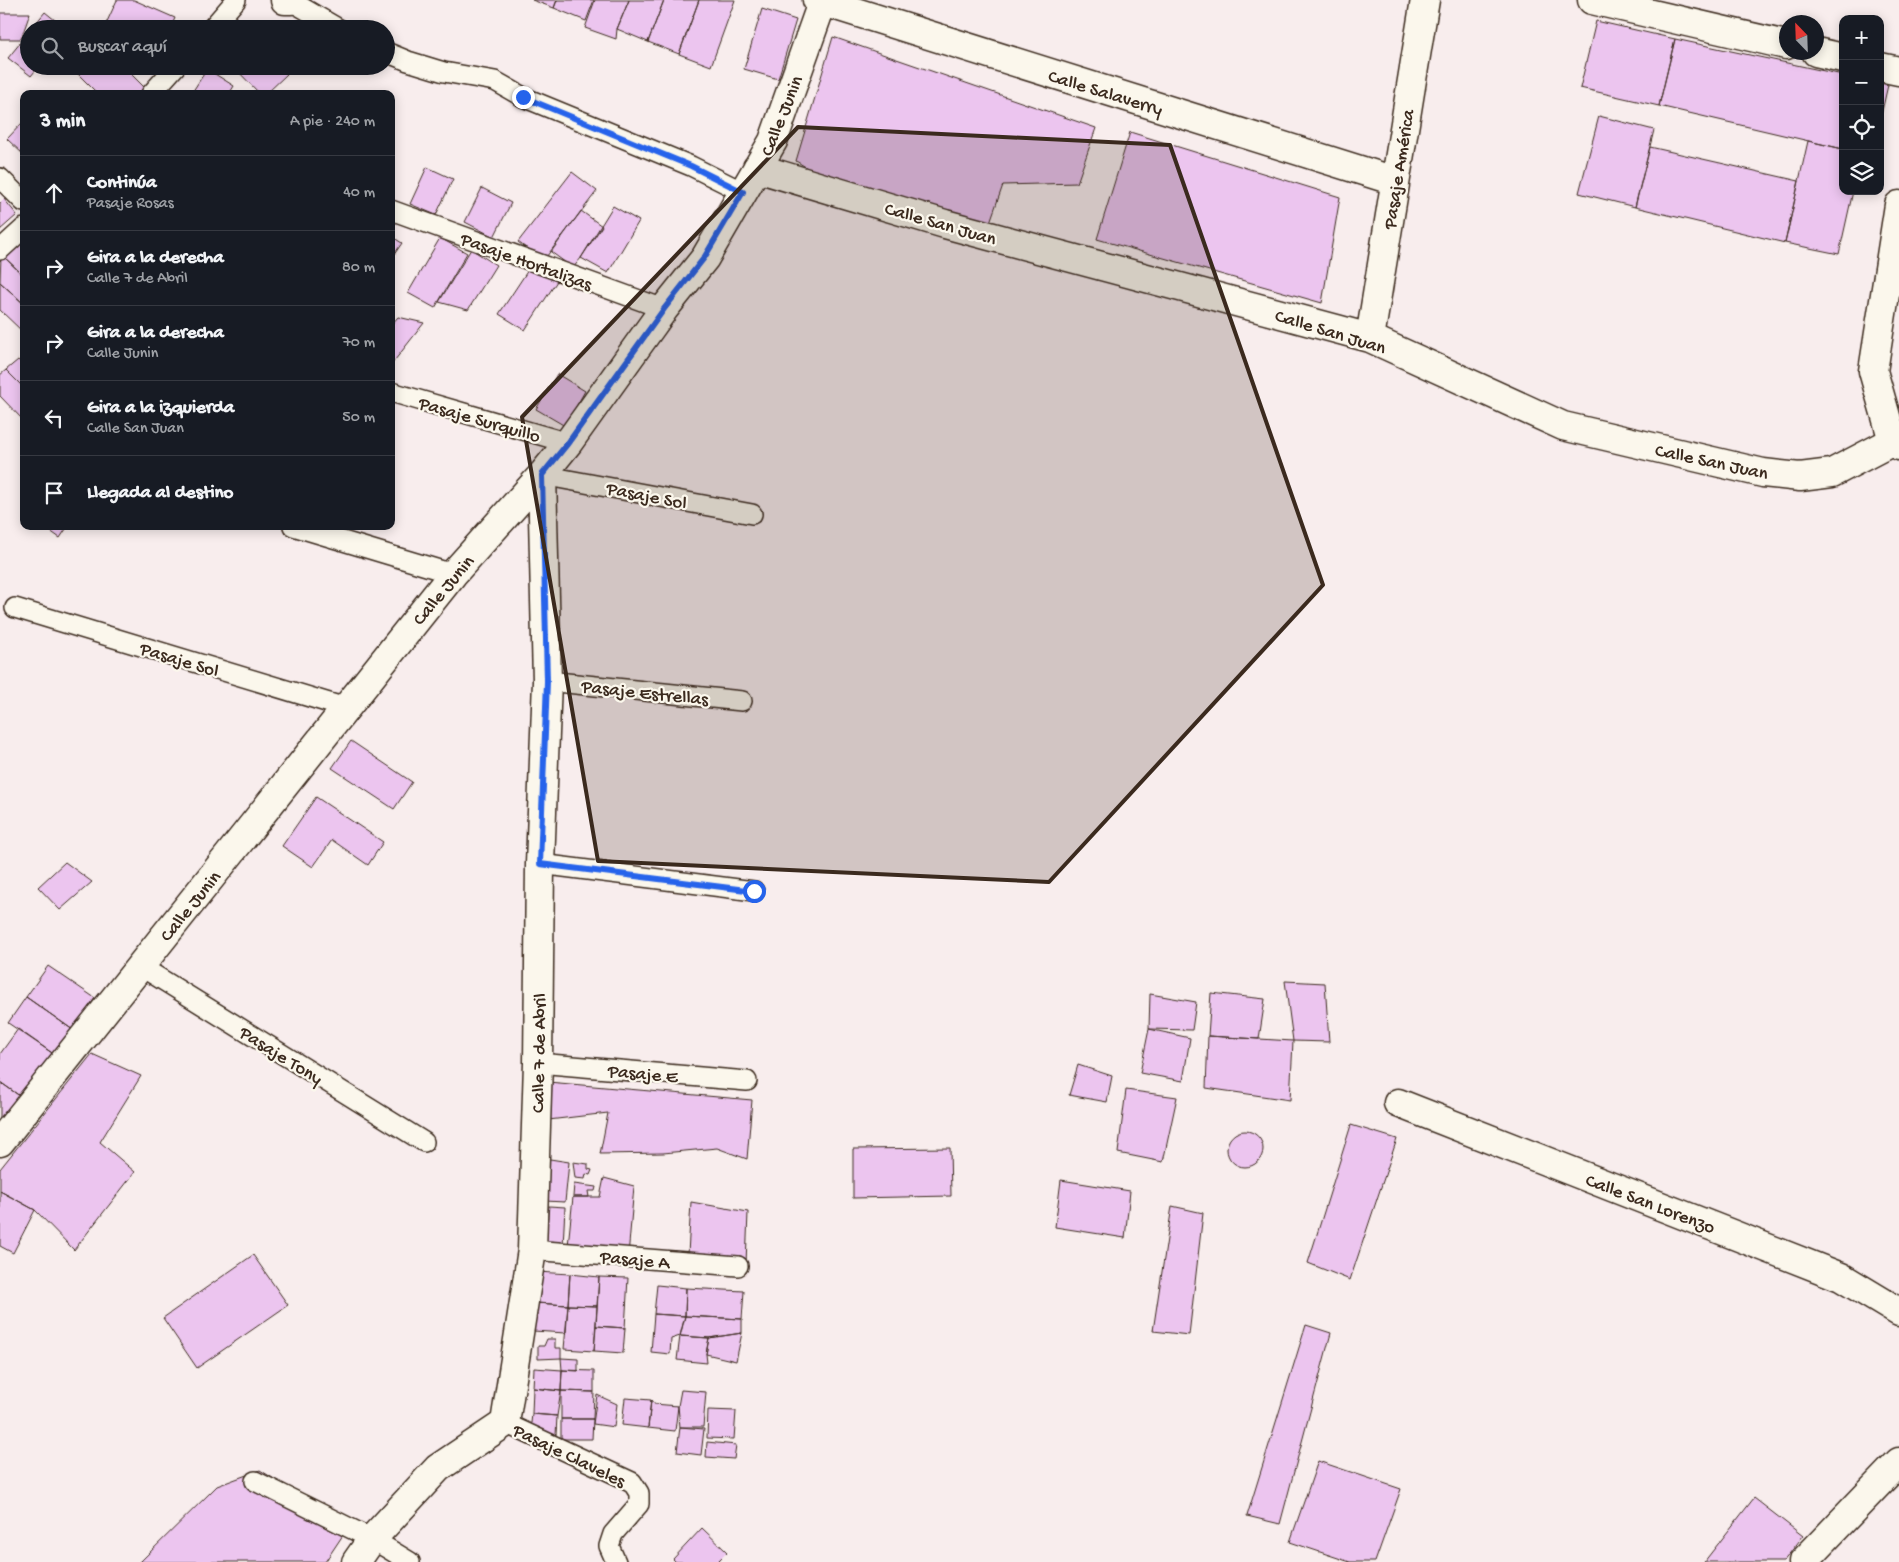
<!DOCTYPE html>
<html lang="es">
<meta charset="utf-8">
<style>
body{margin:0;font-family:"Gochi Hand",sans-serif;background:#20242c;color:#f1f3f6}
.controls{position:absolute;right:15px;top:15px;display:grid;overflow:hidden;border-radius:10px;box-shadow:0 2px 12px #0003}
.controls button{width:45px;height:45px;display:grid;place-items:center;padding:0;border:0;border-bottom:1px solid #363941;background:#171b24;color:#f1f3f6;font:25px sans-serif}
.compass{position:absolute;left:1779px;top:15px;width:45px;height:45px;border-radius:50%;background:#171b24;box-shadow:0 2px 12px #0003;rotate:337deg}
.stop{position:absolute;width:15px;height:15px;margin:-11px;border:4px solid #2563eb;border-radius:50%;background:#fff}
.stop.end{background:#2563eb;border-color:#fff;box-shadow:0 1px 5px #0008}
.list{margin:0;padding:0;list-style:none}
h2{display:flex;justify-content:space-between;align-items:center;height:65px;margin:0;padding:0 20px;font-size:21px}
h2 small{font-size:16px;font-weight:400;color:#9ea1a6}
.list li{display:grid;grid-template-columns:32px 1fr auto;gap:15px;align-items:center;box-sizing:border-box;height:75px;padding:0 20px;border-top:1px solid #363941}
.list b{display:block;font-size:19px;white-space:nowrap}
.list p{margin:0;font-size:16px;white-space:nowrap;color:#9ea1a6}
.list em{font-size:16px;font-style:normal;color:#9ea1a6}
.icon{flex:none;width:28px;height:28px;fill:none;stroke:currentColor;stroke-width:2;stroke-linecap:round;stroke-linejoin:round}
.map{position:relative;flex:none;width:1899px;height:1562px;overflow:hidden}
.search{position:absolute;background:#171b24;box-shadow:0 2px 12px #0003;left:20px;top:20px;width:375px;height:55px;display:flex;align-items:center;gap:12px;box-sizing:border-box;padding:0 18px;border-radius:28px;color:#9ea1a6;font-size:19px}
.panel{position:absolute;background:#171b24;box-shadow:0 2px 12px #0003;left:20px;top:90px;width:375px;height:440px;border-radius:10px}
.map>svg:first-child{display:block}
.building{fill:#ecc5ef;stroke:#3b2a1e}
.lines{fill:none;stroke-linecap:round;stroke-linejoin:round}
.lane-casing{stroke:#3b2a1e;stroke-width:22}
.street-casing{stroke:#3b2a1e;stroke-width:31}
.secondary-casing{stroke:#3b2a1e;stroke-width:31}
.lane{stroke:#fbf7ec;stroke-width:19}
.street{stroke:#fbf7ec;stroke-width:28}
.secondary{stroke:#fbf7ec;stroke-width:28}
.route{stroke:#2563eb;stroke-width:6}
.marked{fill:#3b2a1e;fill-opacity:0.2;stroke:#3b2a1e;stroke-width:4;stroke-linejoin:round}
.labels{text-anchor:middle;stroke-width:4.5;stroke-linejoin:round;paint-order:stroke}
.street-label{font-size:19px;fill:#3b2a1e;stroke:#fbf7ec}
</style>
<div class="map">
<svg width="1899" height="1562" viewBox="0 0 1899 1562">
<rect width="100%" height="100%" fill="#f8eded"/>
<filter id="ink" filterUnits="userSpaceOnUse"><feTurbulence type="fractalNoise" baseFrequency=".02" numOctaves="2"/><feDisplacementMap in="SourceGraphic" scale="10" xChannelSelector="R" yChannelSelector="G"/><feConvolveMatrix kernelMatrix="1 2 1 2 8 2 1 2 1" color-interpolation-filters="sRGB"/></filter>
<g filter="url(#ink)">
<path class="building" d="M117,0H134L175,18L170,29H112L105,26Z
M532,0H557L554,8Z
M557,0H594L586,21L554,8Z
M595,0H629L617,29L616,39L585,28Z
M629,0H664L648,42L617,29Z
M664,0H699L679,54L648,42Z
M699,0H735L711,66L679,54Z
M762,9L796,20L778,79L744,69Z
M45,12L66,29H31Z
M0,13H30L21,39H0Z
M1596,21L1675,39L1659,106L1580,88Z
M29,32V66H39L31,76L8,58Z
M833,37L1096,128L1077,183L1003,185L989,225L833,184L796,161Z
M1675,39L1843,75V149L1659,106Z
M76,66H123L145,88L139,94H98L73,69Z
M233,66H280L287,74L266,94H260Z
M207,69L234,86L229,94H191Z
M1880,83L1888,85L1880,120Z
M1599,116L1654,130L1635,207L1579,193Z
M23,122L24,123V155L7,139Z
M1130,132L1340,197L1322,303L1097,239Z
M1808,141L1843,149V191H1853L1839,254L1785,243Z
M1650,147L1799,181L1785,243L1635,207Z
M427,167L453,179L436,215L410,204Z
M572,172L597,191L543,261L518,242Z
M482,188L511,203L494,237L465,222Z
M4,199L17,215L0,230V203Z
M613,206L639,221L608,273L581,258Z
M581,211L602,226L581,258L573,268L551,252Z
M391,236L402,243L391,259Z
M440,238L467,253L435,308L408,293Z
M18,240L24,246V276L1,254Z
M471,249L496,265L468,310L439,302Z
M1,254L24,276V304L0,282Z
M530,267L559,278L525,330L499,314Z
M0,282L24,304V333L0,310Z
M398,317L424,323L391,365V325Z
M18,360L24,365V388L6,370Z
M6,370L24,388V421L0,396V375Z
M557,374L585,391L565,426L536,409Z
M43,526H68L60,538Z
M351,741L412,782L394,809L332,768Z
M316,797L383,842L368,865L332,840L313,867L282,846Z
M65,862L92,882L60,910L38,887Z
M48,966L95,998L73,1030L26,997Z
M1285,981L1325,983L1329,1042L1293,1041Z
M1211,993L1265,999L1259,1039L1208,1036Z
M1150,994L1196,1002L1192,1030L1149,1029Z
M26,997L73,1030L55,1055L8,1023Z
M18,1029L55,1055L24,1099L0,1082V1054Z
M1149,1029L1190,1038L1183,1081L1140,1073Z
M1208,1036L1293,1041L1290,1100L1206,1088Z
M92,1054L141,1076L100,1142L135,1172L74,1250L35,1210L0,1191V1169Z
M1078,1065L1112,1076L1107,1102L1069,1095Z
M0,1082L24,1099L0,1133Z
M548,1082L752,1100L747,1159L717,1148L663,1153L600,1154L608,1113L540,1121Z
M1126,1090L1177,1097L1163,1162L1118,1153Z
M1351,1125L1397,1139L1350,1280L1308,1263Z
M1227 1149a18 18 0 1 1 36 0a18 18 0 1 1-36 0Z
M950,1148L951,1196L853,1198V1149Z
M550,1159L569,1162L565,1202L545,1201L543,1163Z
M573,1162L588,1164V1169L592,1170L590,1175L586,1174L585,1179L575,1178Z
M604,1178L634,1186L628,1256L568,1246L573,1197H600Z
M1061,1180L1130,1191L1125,1238L1055,1227Z
M574,1184L596,1187L595,1191H588L589,1197H573Z
M0,1191L35,1210L13,1253L0,1246Z
M691,1202L748,1212L746,1264L688,1254Z
M549,1206L565,1207L563,1246L545,1244Z
M1172,1206L1203,1213L1189,1335L1153,1331Z
M253,1255L288,1305L197,1368L163,1318Z
M537,1272L570,1274L568,1305L535,1303Z
M570,1274L599,1277L597,1306L568,1305Z
M599,1277L628,1278L625,1328L596,1326Z
M657,1285L686,1288L685,1316L654,1314Z
M686,1288L744,1291L742,1319L685,1316Z
M535,1303L568,1305L566,1333L533,1331Z
M568,1305L597,1306L594,1351L564,1349Z
M654,1314L685,1316L680,1336L671,1339L670,1354L651,1352Z
M685,1316L742,1319V1333L709,1338L680,1336Z
M1306,1325L1331,1333L1280,1524L1247,1516Z
M596,1326L625,1328L623,1353L594,1351Z
M742,1333L736,1361L706,1354L709,1338Z
M680,1336L709,1338L706,1354L707,1363L677,1360Z
M547,1339H555V1348H561V1358L538,1359V1346H544Z
M561,1358L578,1359V1371L562,1370Z
M534,1368L562,1370L561,1391L533,1388Z
M562,1370L594,1371V1392L561,1391Z
M533,1388L561,1391L557,1416L532,1414Z
M681,1390L706,1392L703,1427H680L678,1406Z
M561,1391L594,1392L593,1419H561Z
M597,1395L617,1404L614,1427L593,1424Z
M625,1398L651,1400L648,1428L622,1425Z
M651,1400L654,1404L678,1406L675,1431L648,1428Z
M708,1410L736,1411L734,1439L707,1438Z
M532,1414L557,1416L556,1435L530,1432Z
M561,1419H593L592,1439H561Z
M680,1427L704,1429L701,1455L677,1452Z
M707,1442L736,1445L734,1459L706,1457Z
M1318,1461L1401,1489L1375,1562H1350L1290,1542Z
M260,1470L349,1526L325,1562H140L217,1486Z
M1754,1498L1803,1536L1783,1562H1704Z
M702,1528L727,1552L717,1562H676L673,1559Z"/>
<g class="lines">
<g class="lane-casing">
<path id="lane" d="M291,1L339,29
M211,29L236,0
M386,52L408,61L444,72L495,81L523,97L691,166L743,192
M151,94L176,66
M0,178L24,202
M391,210L664,309
M0,250L24,228
M391,392L568,443
M542,475L752,514
M293,526L453,574
M15,608L346,708
M547,681L742,701
M540,864L754,891
M140,966L424,1142
M538,1063L747,1081
M532,1250L738,1266
M505,1423L632,1482L639,1493V1504L613,1534L609,1546L616,1562
M255,1481L372,1539L410,1562"/>
</g>
<g class="street-casing">
<path id="street" d="M285,0H291
M817,0L1395,181
M1592,0L1786,45
M1816,52L1843,58
M1880,67L1899,71
M757,168L945,224L1370,338L1563,426L1763,473L1800,477L1832,473L1893,441
M1370,338L1425,0
M1398,1103L1841,1277L1899,1312
M0,1142L453,574L542,475L568,443L664,309L705,258L773,141L823,0
M356,1562L372,1539L438,1468L505,1423L532,1250L538,1063L540,864L547,681L542,475
M1803,1562L1899,1462"/>
</g>
<g class="secondary-casing">
<path id="secondary" d="M1899,205L1873,371L1893,441L1899,446"/>
</g>
<use href="#lane" class="lane"/>
<use href="#street" class="street"/>
<use href="#secondary" class="secondary"/>
</g>
</g>
<g class="lines" filter="url(#ink)">
<path class="route" d="M523,97L691,166L743,192L704,258L664,309L568,443L542,475L547,681L540,864L754,891"/>
</g>
<path class="marked" d="M798,127L1170,145L1323,585L1049,882L598,861L522,417Z"/>
<g class="labels">
<g class="street-label">
<text transform="translate(1106 91) rotate(17)" y="7">Calle Salaverry</text>
<text transform="translate(780 115) rotate(-68)" y="7">Calle Junin</text>
<text transform="translate(1397 169) rotate(-81)" y="7">Pasaje América</text>
<text transform="translate(941 222) rotate(16)" y="7">Calle San Juan</text>
<text transform="translate(527 260) rotate(20)" y="7">Pasaje Hortalizas</text>
<text transform="translate(1331 330) rotate(17)" y="7">Calle San Juan</text>
<text transform="translate(480 418) rotate(16)" y="7">Pasaje Surquillo</text>
<text transform="translate(1712 460) rotate(12)" y="7">Calle San Juan</text>
<text transform="translate(647 494) rotate(11)" y="7">Pasaje Sol</text>
<text transform="translate(442 589) rotate(-50)" y="7">Calle Junin</text>
<text transform="translate(180 658) rotate(17)" y="7">Pasaje Sol</text>
<text transform="translate(645 691) rotate(6)" y="7">Pasaje Estrellas</text>
<text transform="translate(189 905) rotate(-51)" y="7">Calle Junin</text>
<text transform="translate(537 1053) rotate(-89)" y="7">Calle 7 de Abril</text>
<text transform="translate(282 1054) rotate(32)" y="7">Pasaje Tony</text>
<text transform="translate(643 1072) rotate(5)" y="7">Pasaje E</text>
<text transform="translate(1651 1202) rotate(21)" y="7">Calle San Lorenzo</text>
<text transform="translate(635 1258) rotate(5)" y="7">Pasaje A</text>
<text transform="translate(570 1454) rotate(26)" y="7">Pasaje Claveles</text>
</g>
</g>
</svg>
<div class="controls">
<button>+</button>
<button>−</button>
<button><svg class="icon" aria-label="locate" viewBox="0 0 24 24"><circle cx="12" cy="12" r="6"/><path d="M12 2v4M12 18v4M2 12h4M18 12h4"/></svg></button>
<button><svg class="icon" aria-label="layers" viewBox="0 0 24 24"><path d="M12 4l9 5-9 5-9-5zM3 14l9 5 9-5"/></svg></button>
</div>
<svg class="compass" viewBox="-18 -18 36 36"><path d="M0-13l5 13h-10z" fill="#e53935"/><path d="M0 13l5-13h-10z" fill="#9ea1a6"/></svg>
<div class="stop" style="left:754px;top:891px"></div>
<div class="stop end" style="left:523px;top:97px"></div>
<div class="search"><svg class="icon" aria-label="search" viewBox="0 0 24 24"><circle cx="10" cy="10" r="6"/><path d="M15 15l6 6"/></svg>Buscar aquí</div>
<section class="panel">
<h2>3 min<small>A pie · 240 m</small></h2>
<ul class="list">
<li><svg class="icon" aria-label="ahead" viewBox="0 0 24 24"><path d="M12 20V5M6 11l6-6 6 6"/></svg><div><b>Continúa</b><p>Pasaje Rosas</p></div><em>40 m</em></li>
<li><svg class="icon" aria-label="right" viewBox="0 0 24 24"><path d="M7 20v-9h11M14 6l5 5-5 5"/></svg><div><b>Gira a la derecha</b><p>Calle 7 de Abril</p></div><em>80 m</em></li>
<li><svg class="icon" aria-label="right" viewBox="0 0 24 24"><path d="M7 20v-9h11M14 6l5 5-5 5"/></svg><div><b>Gira a la derecha</b><p>Calle Junin</p></div><em>70 m</em></li>
<li><svg class="icon" aria-label="left" viewBox="0 0 24 24"><path d="M17 20v-9H6M10 6l-5 5 5 5"/></svg><div><b>Gira a la izquierda</b><p>Calle San Juan</p></div><em>50 m</em></li>
<li><svg class="icon" aria-label="arrive" viewBox="0 0 24 24"><path d="M6 21V4h12l-3 4 3 4H6"/></svg><div><b>Llegada al destino</b></div></li>
</ul>
</section>
</div>
